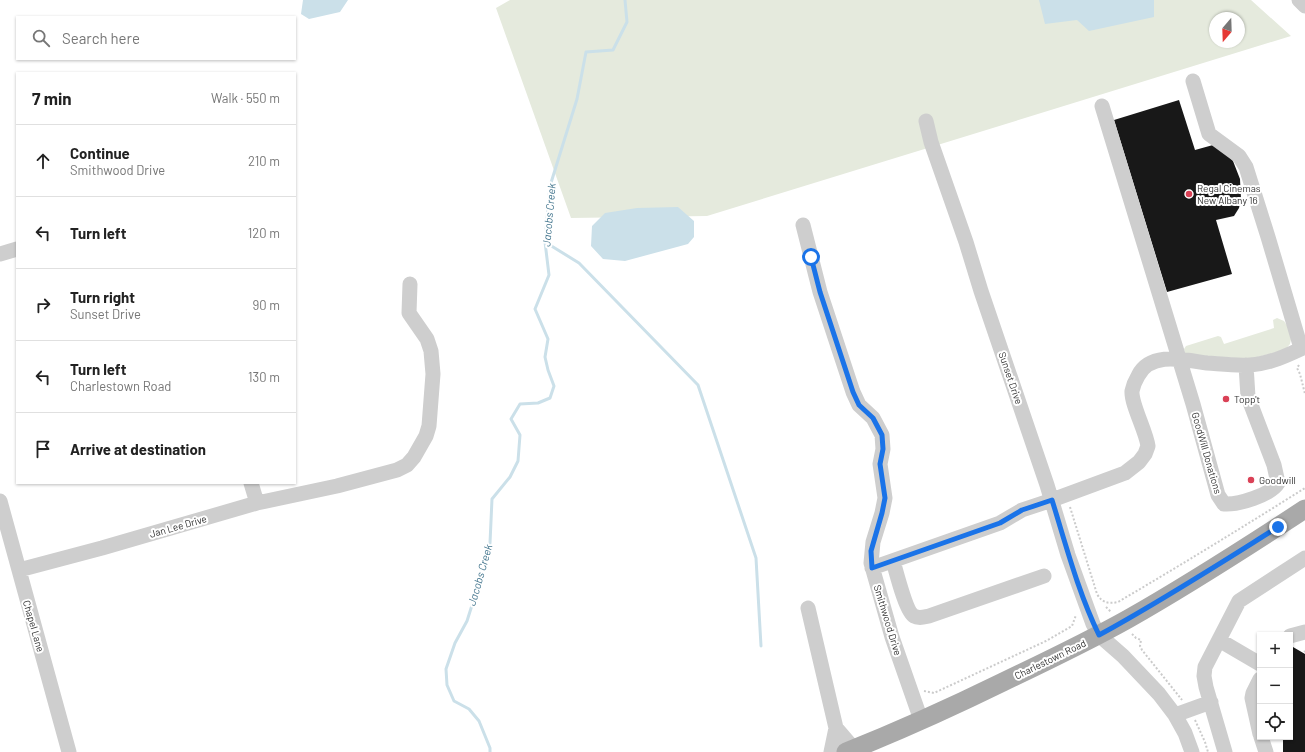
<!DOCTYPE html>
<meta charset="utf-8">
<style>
body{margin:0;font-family:Barlow,sans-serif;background:#f6f6f6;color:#222}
.controls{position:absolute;right:12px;bottom:12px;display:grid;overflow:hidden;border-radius:0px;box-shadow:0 1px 3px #0004}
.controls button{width:36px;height:36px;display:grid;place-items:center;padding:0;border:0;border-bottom:1px solid #e0e0e0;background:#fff;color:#222;font:20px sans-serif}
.compass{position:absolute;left:1209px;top:12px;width:36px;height:36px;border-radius:50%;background:#fff;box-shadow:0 1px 3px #0004;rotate:199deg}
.stop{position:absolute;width:12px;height:12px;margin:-9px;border:3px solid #1a73e8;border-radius:50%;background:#fff}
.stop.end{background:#1a73e8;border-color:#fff;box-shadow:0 1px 4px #0008}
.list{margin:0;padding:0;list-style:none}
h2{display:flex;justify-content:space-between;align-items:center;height:52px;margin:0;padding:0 16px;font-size:17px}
h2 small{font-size:13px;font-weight:400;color:#767676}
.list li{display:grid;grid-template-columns:26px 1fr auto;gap:12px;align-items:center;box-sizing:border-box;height:72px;padding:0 16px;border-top:1px solid #e0e0e0}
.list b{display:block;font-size:15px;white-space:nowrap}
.list p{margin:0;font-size:13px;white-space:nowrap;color:#767676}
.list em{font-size:13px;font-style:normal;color:#767676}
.icon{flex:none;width:22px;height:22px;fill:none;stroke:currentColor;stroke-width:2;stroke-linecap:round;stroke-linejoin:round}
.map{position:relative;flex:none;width:1305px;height:752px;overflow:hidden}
.search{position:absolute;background:#fff;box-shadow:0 1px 3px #0004;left:16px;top:16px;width:280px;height:44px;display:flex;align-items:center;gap:10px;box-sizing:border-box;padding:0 14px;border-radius:0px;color:#767676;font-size:15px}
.panel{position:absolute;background:#fff;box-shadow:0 1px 3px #0004;left:16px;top:72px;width:280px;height:412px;border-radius:0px}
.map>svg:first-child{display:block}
.green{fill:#e5eadd;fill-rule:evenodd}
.water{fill:#cbe0e9}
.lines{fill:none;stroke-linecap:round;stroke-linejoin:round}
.stream{stroke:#cbe0e9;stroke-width:3}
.building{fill:#181818}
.path{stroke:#cbcbcb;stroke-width:2;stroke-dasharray:2 2;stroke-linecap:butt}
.minor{stroke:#cecece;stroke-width:15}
.major{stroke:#a9a9a9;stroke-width:19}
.route{stroke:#1a73e8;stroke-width:5}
.poi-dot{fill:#da4156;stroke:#fff;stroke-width:1.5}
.labels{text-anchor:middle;stroke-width:4;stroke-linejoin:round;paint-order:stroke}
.poi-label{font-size:10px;fill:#313131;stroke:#fff;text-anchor:start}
.street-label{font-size:10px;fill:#313131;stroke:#fff}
.water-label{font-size:11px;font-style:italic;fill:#44768e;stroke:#fff}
</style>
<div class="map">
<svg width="1305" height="752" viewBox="0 0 1305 752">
<rect width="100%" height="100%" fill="#fff"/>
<path class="green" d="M510,0H1251L1291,36L707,216L571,218L496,8ZM1215,18H1239V42H1215Z
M1277,318L1284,321L1288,327L1291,339L1290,344L1285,350L1250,359L1190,355L1185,353L1184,349L1186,346L1218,336L1221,337L1224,344L1274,328L1273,320Z"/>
<path class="water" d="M303,0H348L340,12L309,19L301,14Z
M1039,0H1154V17L1089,31L1077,20L1045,24Z
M678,207L694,221V237L688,244L625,261L603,259L591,246L592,226L605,213L637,208Z"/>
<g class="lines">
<path class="stream" d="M545,242L579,263L698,385L756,558L761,646
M490,752V748L479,721L469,709L454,701L447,685L446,669L455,643L467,621L485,564L490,543L492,499L510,477L518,461L520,435L511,419L520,404L538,403L550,398L554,386L548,370L545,357L548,339L535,309L549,275L545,242L550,186L577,99L586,52L613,50L627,22L625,0"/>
</g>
<path class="building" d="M1179,100L1195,150L1213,145L1225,152L1233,161L1240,179L1241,199L1239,208L1234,216L1216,220L1232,274L1167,292L1114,120Z
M1293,647L1305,654V752H1283V737H1290V653Z"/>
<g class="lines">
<path class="path" d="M1299,365L1297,368L1300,374L1305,394
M1070,507L1097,594C1102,603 1109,604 1118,602C1181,565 1243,527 1305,488
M1106,607L1111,612
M1132,634L1136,638L1141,640L1140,646L1142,650L1182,700
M1304,652L1305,651
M924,691L934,693L1046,641L1072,626L1076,615
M1195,720L1205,742L1208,752"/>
<path class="minor" d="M1299,0L1305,6
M1193,81L1209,134L1239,156L1246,167L1268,237L1301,348
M1102,106L1193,404L1218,495L1224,504C1238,505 1271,495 1278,483L1274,465L1248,397L1246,365
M926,121L931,142L966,242L981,291L1047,485L1068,555L1093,624L1099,635L1123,656L1159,694L1175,715L1185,733L1192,752
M803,225L820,292L853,392L859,405L873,418L882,435L883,449L880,464L885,498L882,513L873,542L871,563L892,637L921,720
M0,254L17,249
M251,483L257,503
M0,501L69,752
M893,561C896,571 906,612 914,616C919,619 924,617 929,616L1044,576
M872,568L1000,523L1022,510L1052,500L1125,473L1139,462L1145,454L1148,446C1146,431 1131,404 1132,391C1133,386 1135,381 1138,376C1150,351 1185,360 1207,363C1221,364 1236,366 1250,365C1269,364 1288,355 1305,347
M19,570L102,548L257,503L337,486L397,470L407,465L414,457L426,436L429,426L433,374L431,351L427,339L409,313L410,284
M808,608L836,728
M1290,636L1305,632
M1219,640L1260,664
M1260,679L1253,693L1252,698L1260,734
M1175,715L1211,702
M1261,737L1266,752
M831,752L836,728L854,749
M1225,752L1206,687L1204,676L1205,667L1239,601L1305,558"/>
<path class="major" d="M846,752C899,731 952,707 1003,682C1045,662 1087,642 1128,619C1188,585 1247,547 1305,509"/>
</g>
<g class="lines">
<path class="route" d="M811,257L820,292L853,392L859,405L873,418L882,435L883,449L880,464L885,498L882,513L871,551L872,568L1000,523L1022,510L1052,500C1066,545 1078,592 1099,635C1160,602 1219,564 1278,527"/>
</g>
<g class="poi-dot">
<circle cx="1189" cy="194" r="4"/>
<circle cx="1226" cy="399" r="4"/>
<circle cx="1251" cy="480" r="4"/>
</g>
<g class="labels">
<g class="poi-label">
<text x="1197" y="192">Regal Cinemas<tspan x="1197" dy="12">New Albany 16</tspan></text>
<text x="1234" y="403">Topp't</text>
<text x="1259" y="484">Goodwill</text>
</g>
<g class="street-label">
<text transform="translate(1011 378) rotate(71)" y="4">Sunset Drive</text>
<text transform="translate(1207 453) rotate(74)" y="4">GoodWill Donations</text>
<text transform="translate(178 526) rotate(-16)" y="4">Jan Lee Drive</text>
<text transform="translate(888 620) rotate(73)" y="4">Smithwood Drive</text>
<text transform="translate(34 626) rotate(74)" y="4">Chapel Lane</text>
<text transform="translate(1050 659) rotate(-26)" y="4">Charlestown Road</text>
</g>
<g class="water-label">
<text transform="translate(549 215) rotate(-85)" y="4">Jacobs Creek</text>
<text transform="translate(480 575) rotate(-74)" y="4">Jacobs Creek</text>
</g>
</g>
</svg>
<div class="controls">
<button>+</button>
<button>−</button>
<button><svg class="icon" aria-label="locate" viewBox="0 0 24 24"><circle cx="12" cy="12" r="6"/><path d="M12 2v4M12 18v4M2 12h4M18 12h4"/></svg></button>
</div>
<svg class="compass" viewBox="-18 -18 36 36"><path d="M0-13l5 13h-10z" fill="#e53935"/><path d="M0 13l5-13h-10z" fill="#767676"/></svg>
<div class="stop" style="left:811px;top:257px"></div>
<div class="stop end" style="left:1278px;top:527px"></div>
<div class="search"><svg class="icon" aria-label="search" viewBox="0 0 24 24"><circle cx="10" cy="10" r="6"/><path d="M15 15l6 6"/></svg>Search here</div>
<section class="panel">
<h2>7 min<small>Walk · 550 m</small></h2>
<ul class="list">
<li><svg class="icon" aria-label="ahead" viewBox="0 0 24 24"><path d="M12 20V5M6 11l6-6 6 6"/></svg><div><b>Continue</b><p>Smithwood Drive</p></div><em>210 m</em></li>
<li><svg class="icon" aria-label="left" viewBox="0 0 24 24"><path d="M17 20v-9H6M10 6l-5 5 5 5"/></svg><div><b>Turn left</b></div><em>120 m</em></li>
<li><svg class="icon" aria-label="right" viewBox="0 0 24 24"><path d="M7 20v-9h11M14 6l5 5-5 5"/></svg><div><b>Turn right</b><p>Sunset Drive</p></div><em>90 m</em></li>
<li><svg class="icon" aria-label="left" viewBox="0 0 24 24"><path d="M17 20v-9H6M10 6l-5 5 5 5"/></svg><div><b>Turn left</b><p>Charlestown Road</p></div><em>130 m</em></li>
<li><svg class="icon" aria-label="arrive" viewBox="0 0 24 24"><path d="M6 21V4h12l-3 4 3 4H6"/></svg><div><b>Arrive at destination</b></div></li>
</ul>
</section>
</div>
